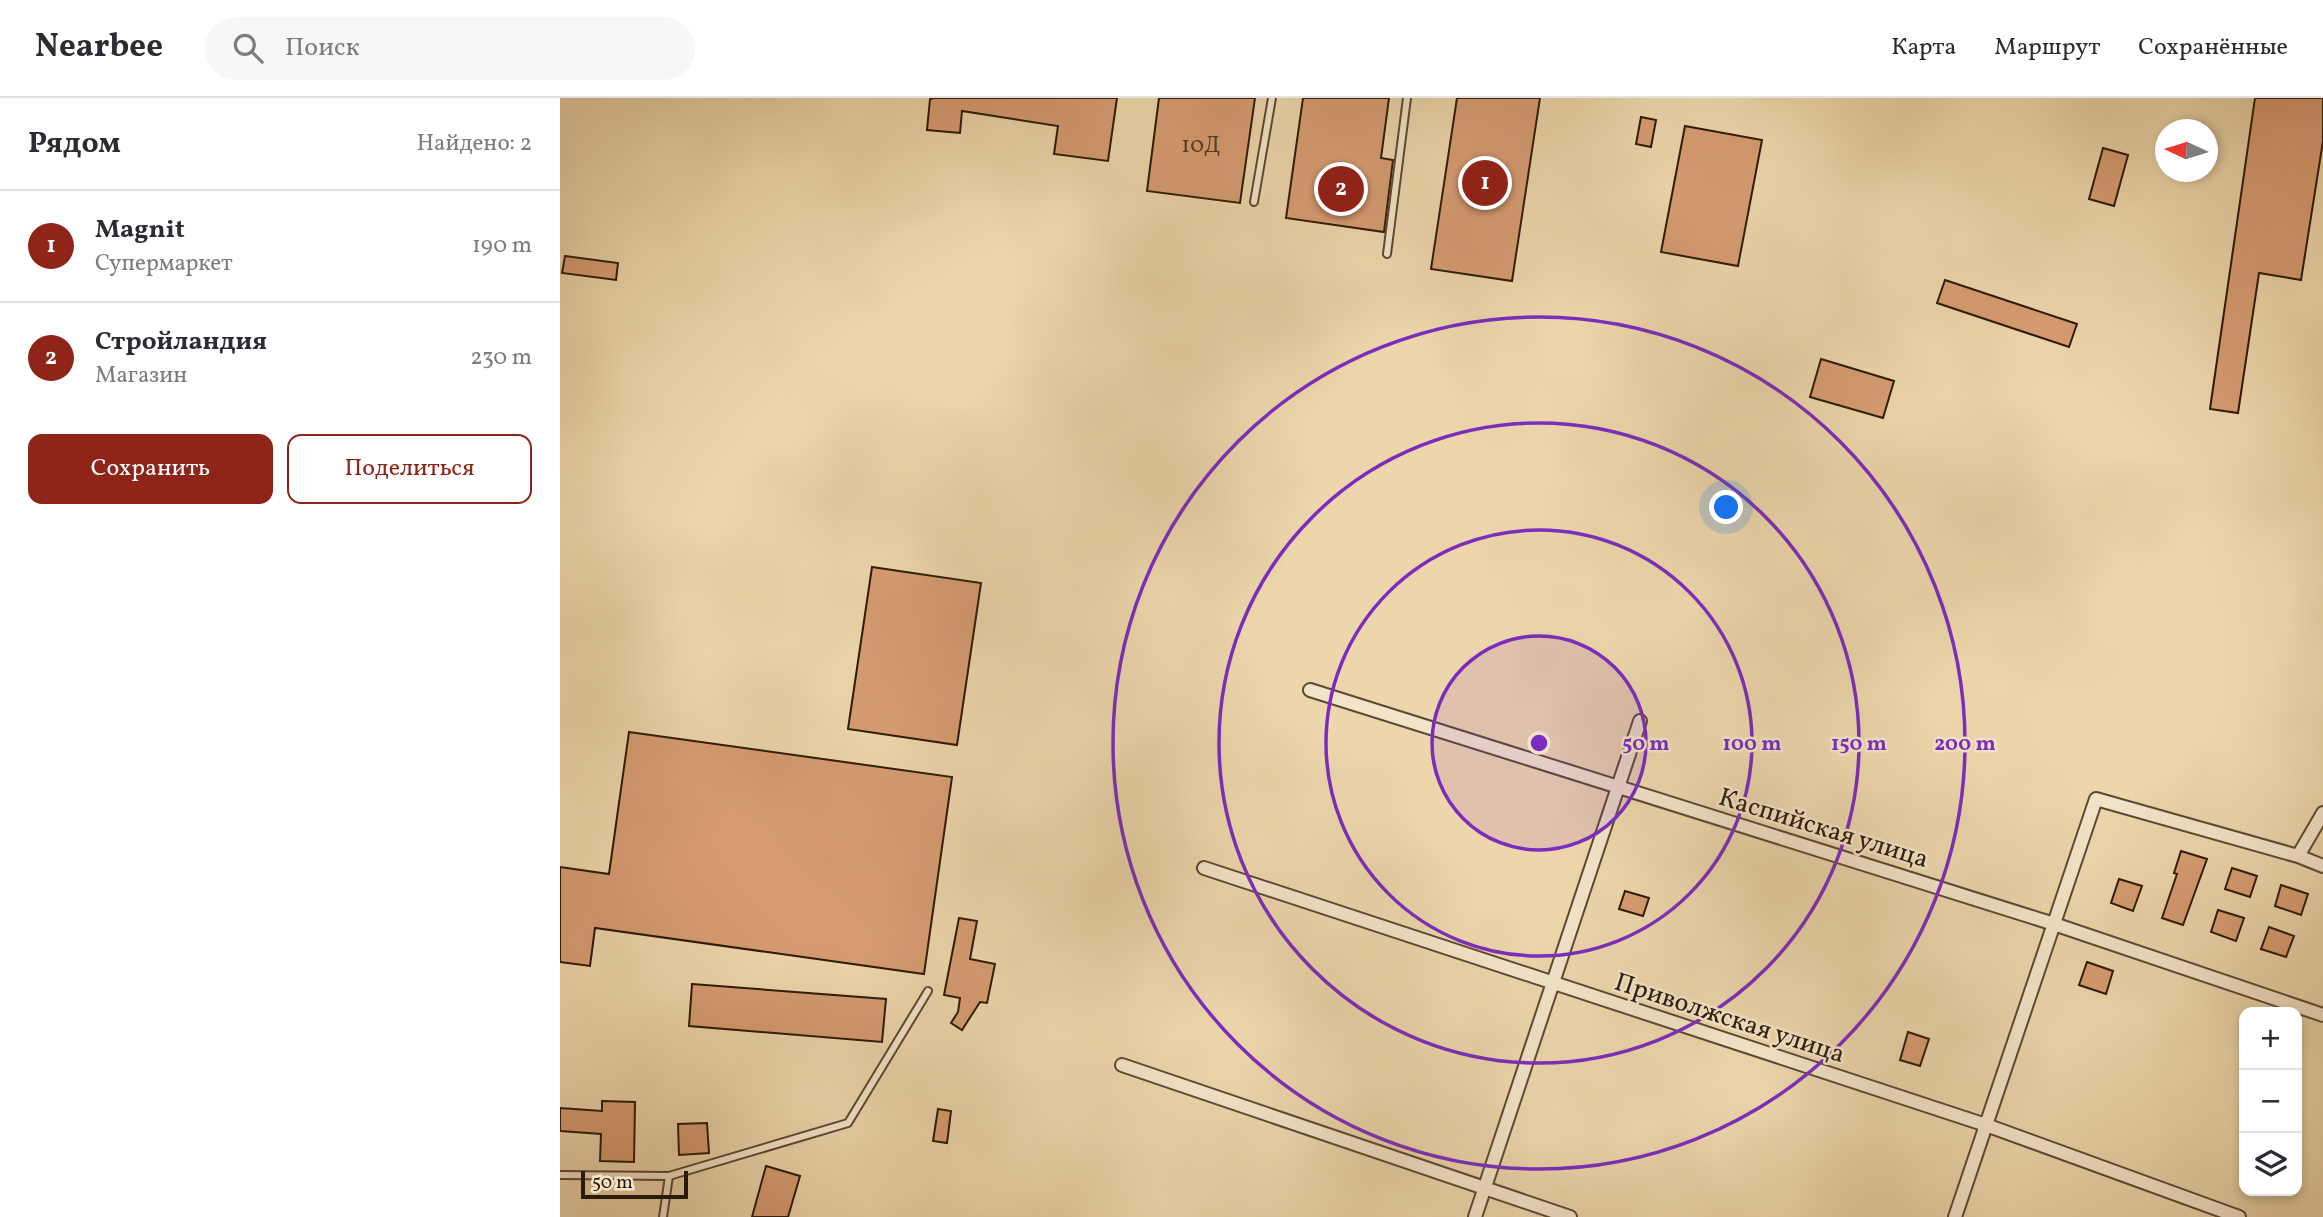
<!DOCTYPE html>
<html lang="ru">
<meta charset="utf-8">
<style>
body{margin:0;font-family:Vollkorn,serif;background:#f7f7f7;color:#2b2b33}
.controls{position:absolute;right:21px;bottom:21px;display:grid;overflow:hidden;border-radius:14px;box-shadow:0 4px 10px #0003}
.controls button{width:63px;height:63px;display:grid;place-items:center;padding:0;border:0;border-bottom:2px solid #e1e1e2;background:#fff;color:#2b2b33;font:35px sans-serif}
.compass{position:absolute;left:1595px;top:21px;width:63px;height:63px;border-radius:50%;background:#fff;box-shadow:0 4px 10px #0003;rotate:274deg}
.scale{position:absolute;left:21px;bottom:18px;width:107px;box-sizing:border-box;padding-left:7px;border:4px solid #2c1a09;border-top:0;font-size:19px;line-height:24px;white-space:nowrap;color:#2c1a09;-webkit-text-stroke:5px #f3e4c9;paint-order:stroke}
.you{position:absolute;left:1167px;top:410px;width:24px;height:24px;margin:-18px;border:5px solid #fff;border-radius:50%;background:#1a73e8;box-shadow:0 0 0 10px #1a73e833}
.badge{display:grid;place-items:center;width:46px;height:46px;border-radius:50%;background:#8f2418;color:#fff;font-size:23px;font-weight:700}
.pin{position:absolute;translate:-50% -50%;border:4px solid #fff;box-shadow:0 2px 7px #0006}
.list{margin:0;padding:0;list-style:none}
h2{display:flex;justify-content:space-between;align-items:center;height:91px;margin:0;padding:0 28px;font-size:30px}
h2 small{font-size:23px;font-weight:400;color:#7c7c81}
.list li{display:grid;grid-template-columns:46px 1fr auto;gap:21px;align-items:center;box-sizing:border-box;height:112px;padding:0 28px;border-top:2px solid #e1e1e2}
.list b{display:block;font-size:26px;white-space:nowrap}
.list p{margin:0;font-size:23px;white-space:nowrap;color:#7c7c81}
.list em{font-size:23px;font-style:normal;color:#7c7c81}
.actions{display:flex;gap:14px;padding:21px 28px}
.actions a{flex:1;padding:16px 0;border:2px solid #8f2418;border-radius:14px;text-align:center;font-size:24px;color:#8f2418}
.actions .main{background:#8f2418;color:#fff}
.icon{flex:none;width:38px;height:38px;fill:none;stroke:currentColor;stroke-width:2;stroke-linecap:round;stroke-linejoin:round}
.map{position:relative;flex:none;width:1763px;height:1119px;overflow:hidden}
header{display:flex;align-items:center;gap:42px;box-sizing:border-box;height:98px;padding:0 35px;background:#fff;border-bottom:2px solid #e1e1e2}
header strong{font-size:33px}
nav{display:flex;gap:38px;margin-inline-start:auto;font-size:24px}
.search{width:490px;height:63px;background:#f7f7f7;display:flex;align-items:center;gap:18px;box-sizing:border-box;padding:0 24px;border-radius:38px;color:#7c7c81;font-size:26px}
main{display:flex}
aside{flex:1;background:#fff}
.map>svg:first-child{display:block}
.building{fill:#d79c72;stroke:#2c1a09;stroke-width:2}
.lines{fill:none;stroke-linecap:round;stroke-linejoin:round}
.lane-casing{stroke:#5c4932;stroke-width:10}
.street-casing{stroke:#5c4932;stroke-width:16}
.lane{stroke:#f3e4c9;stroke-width:6}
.street{stroke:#f3e4c9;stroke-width:12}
.ring{fill:none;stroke:#7b2cbf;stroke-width:3.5}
.labels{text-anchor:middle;stroke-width:5;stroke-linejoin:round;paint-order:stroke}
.number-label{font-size:23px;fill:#573a23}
.street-label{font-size:26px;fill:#2c1a09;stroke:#f3e4c9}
.centre{fill:#7b2cbf;stroke:#f3e4c9;stroke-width:3.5}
.ring-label{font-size:21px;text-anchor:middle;font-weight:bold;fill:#7b2cbf;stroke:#f3e4c9;stroke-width:5;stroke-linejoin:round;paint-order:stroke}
</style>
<header>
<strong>Nearbee</strong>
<div class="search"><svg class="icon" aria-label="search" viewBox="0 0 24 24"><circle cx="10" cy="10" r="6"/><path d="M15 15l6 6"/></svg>Поиск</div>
<nav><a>Карта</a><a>Маршрут</a><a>Сохранённые</a></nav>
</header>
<main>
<aside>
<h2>Рядом<small>Найдено: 2</small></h2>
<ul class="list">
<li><span class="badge">1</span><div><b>Magnit</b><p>Супермаркет</p></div><em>190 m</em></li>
<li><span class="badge">2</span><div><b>Стройландия</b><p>Магазин</p></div><em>230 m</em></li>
</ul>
<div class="actions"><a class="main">Сохранить</a><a>Поделиться</a></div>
</aside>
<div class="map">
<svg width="1763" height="1119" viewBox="0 0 1763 1119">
<rect width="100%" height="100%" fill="#edd6ac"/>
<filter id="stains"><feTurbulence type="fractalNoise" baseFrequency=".00286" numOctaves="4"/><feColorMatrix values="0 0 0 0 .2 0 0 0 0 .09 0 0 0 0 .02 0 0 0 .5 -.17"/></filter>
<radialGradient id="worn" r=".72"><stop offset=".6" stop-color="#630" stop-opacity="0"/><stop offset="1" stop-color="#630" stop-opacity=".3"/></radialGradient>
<path class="building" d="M374,0H557L548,63L494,56L498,28L402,13L400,35L367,32L370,1Z
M599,0H695L680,105L587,93Z
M743,0H829L821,60L833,62L824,134L726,120Z
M897,0H980L952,183L871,171Z
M1695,0H1763V43L1741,182L1699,175L1678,315L1650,311Z
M1081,19L1096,22L1091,49L1076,46Z
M1125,28L1202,42L1178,168L1101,154Z
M1543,50L1568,57L1554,108L1529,101Z
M5,158L58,165L56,182L2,175Z
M1385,182L1517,226L1509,249L1377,205Z
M1261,261L1334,283L1323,320L1250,299Z
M312,469L421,485L397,647L288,631Z
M69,634L392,679L364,876L35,830L30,868L0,864V769L49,776Z
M1621,753L1647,761L1623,827L1602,820L1617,776L1614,775Z
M1672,770L1697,778L1690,799L1665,791Z
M1559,781L1582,788L1573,813L1551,805Z
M1721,787L1748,796L1741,817L1715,808Z
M1065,793L1089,800L1083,818L1059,811Z
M1658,812L1684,820L1676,843L1651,834Z
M399,820L417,823L410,861L435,866L427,905L420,904L402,932L391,925L398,914L400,900L384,897Z
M1709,829L1734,838L1726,859L1701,851Z
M1527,864L1553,873L1546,896L1519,887Z
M132,886L326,901L322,944L129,928Z
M1348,934L1369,941L1360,968L1340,962Z
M42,1003L75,1004L74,1064L40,1063L41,1036L0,1033V1010L42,1013Z
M378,1011L391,1013L387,1045L373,1043Z
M147,1025L149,1055L119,1057L118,1026Z
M206,1068L240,1078L228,1119H192Z"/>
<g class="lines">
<g class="lane-casing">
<path id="lane" d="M694,104L712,0
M827,156L847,0
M0,1077L109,1078L288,1025L368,893
M103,1119L109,1078"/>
</g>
<g class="street-casing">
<path id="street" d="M750,592L1494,826L1763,917
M1738,758L1763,715
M644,770L1426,1027L1679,1119
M562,967L1010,1119
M915,1119L1080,623
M1395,1119L1536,701L1738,758L1763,768"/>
</g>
<use href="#lane" class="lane"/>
<use href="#street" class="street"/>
</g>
<circle cx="979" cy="645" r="107" fill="#7b2cbf" fill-opacity=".12"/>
<g class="ring">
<circle cx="979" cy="645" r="107"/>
<circle cx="979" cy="645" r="213"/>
<circle cx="979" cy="645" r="320"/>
<circle cx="979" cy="645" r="426"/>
</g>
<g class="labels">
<g class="number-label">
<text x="641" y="54">10Д</text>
</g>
<g class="street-label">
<text transform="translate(1264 729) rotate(17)" y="9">Каспийская улица</text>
<text transform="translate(1170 919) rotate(18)" y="9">Приволжская улица</text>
</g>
</g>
<circle cx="979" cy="645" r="10" class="centre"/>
<g class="ring-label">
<text x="1086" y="652">50 m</text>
<text x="1192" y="652">100 m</text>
<text x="1299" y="652">150 m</text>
<text x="1405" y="652">200 m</text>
</g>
<rect width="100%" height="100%" filter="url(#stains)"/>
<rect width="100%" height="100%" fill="url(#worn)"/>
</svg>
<div class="controls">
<button>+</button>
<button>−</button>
<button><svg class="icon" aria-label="layers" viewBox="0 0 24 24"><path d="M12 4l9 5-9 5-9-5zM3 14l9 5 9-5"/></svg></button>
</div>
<svg class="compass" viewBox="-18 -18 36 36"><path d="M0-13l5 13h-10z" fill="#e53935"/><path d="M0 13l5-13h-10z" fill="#7c7c81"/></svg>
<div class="scale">50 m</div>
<div class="you"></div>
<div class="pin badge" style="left:925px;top:85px">1</div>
<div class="pin badge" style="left:781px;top:91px">2</div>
</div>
</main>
